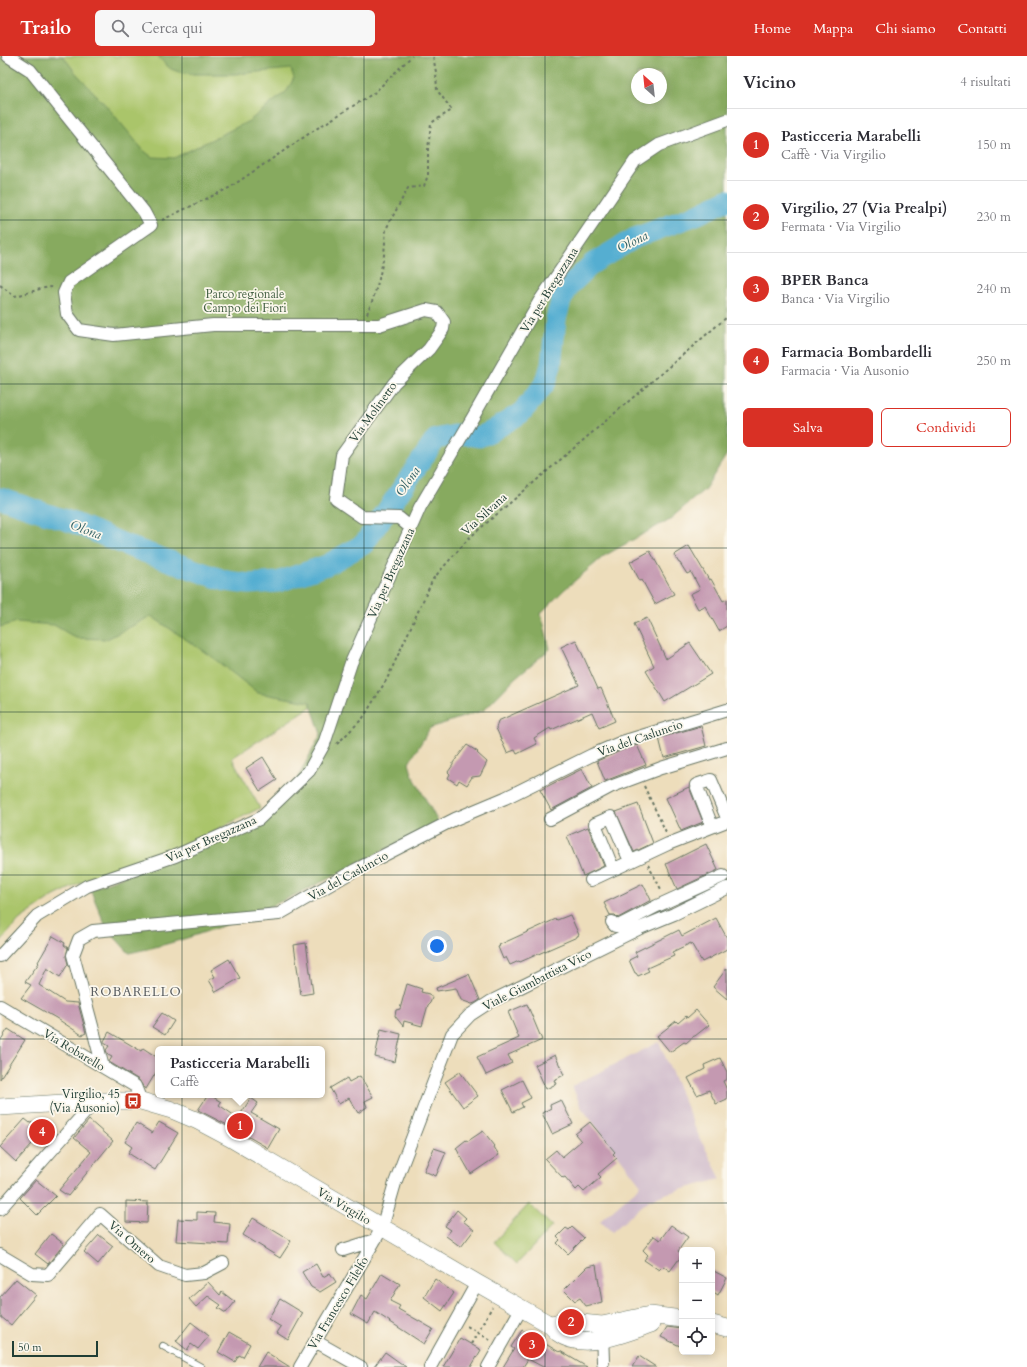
<!DOCTYPE html>
<html lang="it">
<meta charset="utf-8">
<style>
body{margin:0;font-family:Cardo,serif;background:#f7f7f7;color:#2b2b33}
.controls{position:absolute;right:12px;bottom:12px;display:grid;overflow:hidden;border-radius:6px;box-shadow:0 2px 10px #0003}
.controls button{width:36px;height:36px;display:grid;place-items:center;padding:0;border:0;border-bottom:1px solid #e1e1e2;background:#fff;color:#2b2b33;font:20px sans-serif}
.compass{position:absolute;left:631px;top:12px;width:36px;height:36px;border-radius:50%;background:#fff;box-shadow:0 2px 10px #0003;rotate:333deg}
.scale{position:absolute;left:12px;bottom:10px;width:86px;box-sizing:border-box;padding-left:4px;border:2px solid #1f3d34;border-top:0;font-size:11px;line-height:14px;white-space:nowrap;color:#1f3d34;-webkit-text-stroke:3px #fbf7ec;paint-order:stroke}
.you{position:absolute;left:437px;top:890px;width:14px;height:14px;margin:-10px;border:3px solid #fff;border-radius:50%;background:#1a73e8;box-shadow:0 0 0 6px #1a73e833}
.badge{display:grid;place-items:center;width:26px;height:26px;border-radius:50%;background:#d93025;color:#fff;font-size:13px;font-weight:700}
.pin{position:absolute;translate:-50% -50%;border:2px solid #fff;box-shadow:0 1px 4px #0006}
.popup{position:absolute;left:155px;top:990px;width:170px;height:52px;box-sizing:border-box;display:grid;place-content:center;border-radius:6px;background:#fff;filter:drop-shadow(0 1px 3px #0005);font-size:13px;white-space:nowrap;color:#7c7c81}
.popup b{font-size:15px;color:#2b2b33}
.popup::after{content:'';position:absolute;left:50%;top:100%;margin-left:-8px;border:8px solid transparent;border-top-color:#fff}
.list{margin:0;padding:0;list-style:none}
h2{display:flex;justify-content:space-between;align-items:center;height:52px;margin:0;padding:0 16px;font-size:17px}
h2 small{font-size:13px;font-weight:400;color:#7c7c81}
.list li{display:grid;grid-template-columns:26px 1fr auto;gap:12px;align-items:center;box-sizing:border-box;height:72px;padding:0 16px;border-top:1px solid #e1e1e2}
.list b{display:block;font-size:15px;white-space:nowrap}
.list p{margin:0;font-size:13px;white-space:nowrap;color:#7c7c81}
.list em{font-size:13px;font-style:normal;color:#7c7c81}
.actions{display:flex;gap:8px;padding:12px 16px}
.actions a{flex:1;padding:9px 0;border:1px solid #d93025;border-radius:6px;text-align:center;font-size:14px;color:#d93025}
.actions .main{background:#d93025;color:#fff}
.icon{flex:none;width:22px;height:22px;fill:none;stroke:currentColor;stroke-width:2;stroke-linecap:round;stroke-linejoin:round}
.map{position:relative;flex:none;width:727px;height:1311px;overflow:hidden}
header{display:flex;align-items:center;gap:24px;box-sizing:border-box;height:56px;padding:0 20px;background:#d93025;color:#fff}
header strong{font-size:19px}
nav{display:flex;gap:22px;margin-inline-start:auto;font-size:14px}
.search{width:280px;height:36px;background:#f7f7f7;display:flex;align-items:center;gap:10px;box-sizing:border-box;padding:0 14px;border-radius:6px;color:#7c7c81;font-size:15px}
main{display:flex}
aside{flex:1;background:#fff}
.map>svg:first-child{display:block}
.industrial{fill:#d1bdcc}
.green{fill:#aac56b;stroke:#648150;fill-rule:evenodd}
.forest{fill:#87aa5f;stroke:#53744a;fill-rule:evenodd}
.lines{fill:none;stroke-linecap:round;stroke-linejoin:round}
.river{stroke:#54aed1;stroke-width:21}
.building{fill:#c499b1}
.lane-casing{stroke:#677563;stroke-width:8}
.street-casing{stroke:#677563;stroke-width:14}
.secondary-casing{stroke:#677563;stroke-width:18}
.path{stroke:#677563;stroke-width:2;stroke-dasharray:3 3;stroke-linecap:butt}
.lane{stroke:#fff;stroke-width:6}
.street{stroke:#fff;stroke-width:12}
.secondary{stroke:#fff;stroke-width:17}
.grid{fill:none;stroke:#1f3d34;stroke-width:1;stroke-opacity:0.55}
.labels{text-anchor:middle;stroke-width:3.5;stroke-linejoin:round;paint-order:stroke}
.street-label{font-size:12px;fill:#1f3d34;stroke:#fbf7ec}
.park-label{font-size:12px;fill:#425f42;stroke:#fbf7ec}
.poi-label{font-size:12px;fill:#1f3d34;stroke:#fbf7ec;text-anchor:end}
.water-label{font-size:13px;font-style:italic;fill:#2f5f63;stroke:#fbf7ec}
.neighbourhood-label{font-size:13px;letter-spacing:1px;fill:#595d60;stroke:#fbf7ec}
</style>
<header>
<strong>Trailo</strong>
<div class="search"><svg class="icon" aria-label="search" viewBox="0 0 24 24"><circle cx="10" cy="10" r="6"/><path d="M15 15l6 6"/></svg>Cerca qui</div>
<nav><a>Home</a><a>Mappa</a><a>Chi siamo</a><a>Contatti</a></nav>
</header>
<main>
<div class="map">
<svg width="727" height="1311" viewBox="0 0 727 1311">
<rect width="100%" height="100%" fill="#fbf7ec"/>
<filter id="ink" filterUnits="userSpaceOnUse"><feTurbulence type="fractalNoise" baseFrequency=".025" numOctaves="2"/><feDisplacementMap in="SourceGraphic" scale="8" xChannelSelector="R" yChannelSelector="G"/><feConvolveMatrix kernelMatrix="1 2 1 2 8 2 1 2 1" color-interpolation-filters="sRGB"/></filter>
<filter id="wash" filterUnits="userSpaceOnUse"><feTurbulence type="fractalNoise" baseFrequency=".012" numOctaves="4" result="noise"/><feDisplacementMap in="SourceGraphic" scale="16" xChannelSelector="R" yChannelSelector="G"/><feGaussianBlur stdDeviation="0.9" result="paint"/><feColorMatrix in="noise" values="0 0 0 0 0 0 0 0 0 0 0 0 0 0 0 0 0 1.4 0 .05"/><feComposite in="paint" operator="in"/></filter>
<g filter="url(#wash)">
<rect width="100%" height="100%" fill="#edddbb"/>
<path class="industrial" d="M659,986L696,1074L721,1123L668,1137L649,1144L612,1176L600,1165L641,1129L581,1051L572,1030Z"/>
<path class="green" d="M0,0H727L332,637L232,702L260,752L180,792L106,815L54,840L19,864L0,886ZM637,18H661V42H637Z
M529,1148L552,1170L517,1208L494,1186Z"/>
<path class="forest" d="M0,0H63L75,16L110,54L143,94L152,101L174,102L249,65L287,35L294,22L291,13L235,18H191L179,16L171,13L165,8L158,0H727V398L705,433L670,463L604,500L565,533L541,557L550,593L516,621L484,654L430,672L409,707L412,718L438,766C339,817 239,875 129,897L107,873L90,833L263,767L297,723L321,678L310,646L258,637L212,601L151,560L107,583L76,582L54,569L17,566L0,571ZM637,18H661V42H637Z"/>
<g class="lines">
<path class="river" d="M0,442L74,467L133,492L226,525L249,528L278,526L327,509L364,488L436,383L460,378L479,381L492,375L521,357L532,344L546,326L551,309L556,263L561,245L569,230L593,207L635,182L696,159L727,144"/>
</g>
<g id="blocks">
<path class="building" d="M689,490L709,524L711,523L723,545L727,543V570L719,575L705,550L698,553L690,538L700,533L691,516L687,518L680,507H679L674,499Z
M650,495L674,538L655,548L642,524L640,525L630,506Z
M647,562L666,603L690,587L711,618L665,646L646,615L654,610L634,568Z
M576,584L598,633L601,632L615,665L599,672L592,656L551,674L550,672L534,682L537,688L517,698L515,694L507,697L496,672L498,665L579,629L561,591Z
M701,670L706,690L664,702L659,682Z
M467,689L478,696L477,697L487,706L480,720L472,721L467,729L459,724L457,728L448,722L450,718L448,716L453,709V707L459,699Z
M637,689L646,709L605,725L597,705L625,693Z
M263,701L277,724L260,735L246,712Z
M582,713L592,732L551,754L540,734Z
M689,731L703,766L681,775L666,742Z
M638,748L653,787L634,796L616,756Z
M588,771L604,810L583,820L567,780Z
M706,788L718,814L677,833L666,808Z
M643,828L651,844L618,862L615,859H610L604,847Z
M570,859L579,879L577,880V881L520,906L519,905L510,909L506,901L503,903L498,891L500,890L499,889L556,863L557,864Z
M716,862L727,882V893L702,906L691,887L672,896L674,900L647,912L649,915L638,920L636,917H635L629,904L637,900L635,896L679,874L682,880Z
M53,880L65,887L64,889L68,892L66,900L68,908L60,921L47,912L39,929L65,946L78,947L86,977L82,979L56,962L21,942L31,929L25,926L39,907L38,906Z
M306,887L313,937L301,939L294,889Z
M229,903L240,922L216,936L209,924L215,921L211,914Z
M727,912V943L713,931Z
M469,918L480,944L475,947L472,948L461,944L456,932L437,935L436,932Z
M407,928L422,933L421,936L429,938L432,942L430,947L428,949L422,970L404,965L403,970L395,960L396,954L400,953Z
M527,948L542,984L508,999L512,1007L486,1019L477,1001L519,982L508,956Z
M696,954L709,969L695,980H694L686,987L684,986L670,996L657,980L676,965L678,967L686,960L687,962Z
M162,957L174,965L165,979L152,971Z
M8,973L25,984L0,1023V985Z
M381,973L401,978L395,1006L375,1001Z
M109,976L141,995L143,992L158,1002V1013L146,1033L144,1032L139,1024L109,1006L112,1001L108,999L106,994L109,990L104,987V985Z
M555,999L564,1019L554,1024L556,1028L546,1033L535,1009Z
M720,1002L727,1016V1023L723,1025L727,1034V1043L716,1048L709,1034L697,1039L688,1022L705,1013L704,1009Z
M460,1016L478,1040L463,1051L445,1026Z
M360,1020L373,1041L365,1045L367,1051L358,1057L349,1042L339,1048L330,1032L347,1022L349,1026Z
M522,1024L531,1042L521,1047L523,1051L513,1056L502,1034Z
M208,1039H210L221,1046L219,1049L238,1062L251,1042L258,1047L251,1057L279,1073L268,1092L235,1073L198,1054Z
M561,1044L573,1068L552,1078L542,1057L551,1052L550,1049Z
M25,1063L30,1067L47,1066L54,1073L45,1083L40,1079L16,1106L0,1091Z
M89,1064L113,1085L68,1140L59,1134L91,1096L74,1082Z
M159,1066L178,1077L155,1114L128,1097L132,1091L125,1086L136,1067L152,1077Z
M590,1066L615,1096L613,1098L617,1102L598,1118L601,1121L584,1136L579,1131L576,1134L565,1121L563,1122L545,1103L556,1094L562,1101L581,1085L575,1078Z
M483,1075L495,1090L494,1091L499,1099L471,1118L456,1092L466,1084L468,1085Z
M434,1092L446,1096L436,1120L424,1115Z
M36,1124L56,1140L37,1159L20,1142Z
M126,1145L148,1146L147,1167L126,1166Z
M457,1154L466,1162L463,1165L474,1174L461,1191L446,1180L451,1174L445,1170Z
M197,1156L215,1157L214,1166L230,1168L228,1188L176,1185L178,1163L197,1164Z
M253,1162L291,1185L280,1202L243,1179Z
M671,1169L688,1181L678,1195L682,1199L670,1215L663,1210L659,1214L644,1204L648,1199L643,1194L654,1180L660,1184Z
M572,1171L584,1182L568,1198L557,1187L560,1184L557,1181L566,1172L569,1174Z
M51,1178L64,1188L48,1208L35,1198Z
M99,1179L113,1190L98,1208L84,1196Z
M316,1208L323,1221L330,1217L336,1226L320,1236L311,1231L302,1216Z
M596,1209L602,1246L586,1250L580,1242L575,1245L564,1234L587,1211Z
M712,1214L727,1222L718,1239L712,1235Z
M382,1217L400,1228L390,1245L400,1250L398,1253L433,1273L424,1288L375,1256L368,1268L351,1258L361,1239L367,1243Z
M16,1223L36,1239L11,1269L0,1260V1241Z
M435,1223L454,1237L442,1255L424,1241Z
M208,1226L220,1239L222,1236L235,1246L226,1257L218,1252L221,1249L208,1240L196,1251L189,1243Z
M280,1243L303,1257L288,1284L277,1277L281,1271L268,1263Z
M191,1266L209,1280L198,1293L191,1288L187,1294L176,1285Z
M667,1271L682,1273V1291L661,1281Z
M522,1274L559,1296L560,1295L587,1311H543L528,1303L523,1311H503L514,1293L511,1291Z
M229,1276L250,1288L243,1301L239,1299L235,1306L218,1296Z
M460,1282L481,1294L471,1311H443Z
M266,1296L290,1311H257Z
M385,1296L406,1311H374Z
M639,1300L656,1311H632Z"/>
</g>
</g>
<g filter="url(#ink)">
<use href="#blocks" fill-opacity="0" stroke="#677563" stroke-width="1"/>
<g class="lines">
<g class="lane-casing">
<path id="lane" d="M163,1290L201,1311"/>
</g>
<g class="street-casing">
<path id="street" d="M8,0L30,14L144,156L151,169L69,226L64,237L67,258L79,274L114,279L213,269H379L426,254L437,256L444,266L443,273L439,279L429,293L394,327L342,399L336,443L362,461L399,462L411,472
M550,763L610,731L661,712L727,692
M712,770L696,729L711,724L727,762
M613,813L595,768L611,761L630,805
M591,824L668,788L727,765
M612,866L615,870H618L657,850L723,820
M0,900L37,860L87,830L175,800L259,763L309,715L324,688L351,607L420,451L473,361L539,246L635,105L659,89L727,64
M0,950L135,1030L141,1045
M103,1011L73,899L79,883L93,875L279,858L355,814L455,763L505,742L592,699L622,686L727,654
M0,1153L95,1045
M343,1194L375,1184
M0,1199L32,1218L48,1219L100,1158L159,1210L185,1219L204,1217L223,1207
M602,1275L603,1306
M315,1285L361,1311
M300,1311L382,1172L395,1127L452,978L470,959L490,946L640,872L674,858L727,832
M430,1311L477,1227
M488,1311L521,1253"/>
</g>
<g class="secondary-casing">
<path id="secondary" d="M0,1051L95,1045H141L172,1054L198,1065L230,1082L477,1227L549,1268L571,1266L602,1269L650,1259L682,1263
M549,1268C552,1271 555,1274 558,1277C583,1296 625,1277 651,1268
M712,1268L727,1272"/>
</g>
<path class="path" d="M162,164L229,132L316,73L374,37L412,0
M0,229L14,240C27,238 42,231 53,231
M367,258L373,243L379,223L384,199L386,173L408,132L424,130L428,119V93L431,67L452,54L437,34L436,16L433,0
M337,688L363,662L387,623L433,523L469,482L727,261
M644,730L666,776
M648,809L662,835
M467,1270L490,1284
M471,1288L492,1251"/>
<use href="#lane" class="lane"/>
<use href="#street" class="street"/>
<use href="#secondary" class="secondary"/>
</g>
</g>
<path class="grid" d="M182,0V1311M364,0V1311M545,0V1311M0,164H727M0,328H727M0,492H727M0,656H727M0,819H727M0,983H727M0,1147H727"/>
<defs>
<g id="bus-square" transform="scale(0.9)"><rect x="-9" y="-9" width="18" height="18" rx="4" fill="#c8321e" stroke="#fbf7ec"/><path d="M-5-6H5V4H4V6H2V4H-2V6H-4V4H-5ZM-3.5-4V0h7V-4ZM-3.5 1.2v1.5H-2V1.2ZM2 1.2v1.5H3.5V1.2Z" fill="#fff"/></g>
</defs>
<g fill-rule="evenodd">
<use href="#bus-square" x="133" y="1045"/>
</g>
<g class="labels">
<g class="street-label">
<text transform="translate(549 234) rotate(-58)" y="4">Via per Bregazzana</text>
<text transform="translate(373 356) rotate(-54)" y="4">Via Molinetto</text>
<text transform="translate(484 458) rotate(-42)" y="4">Via Silvana</text>
<text transform="translate(391 517) rotate(-66)" y="4">Via per Bregazzana</text>
<text transform="translate(640 682) rotate(-19)" y="4">Via del Casluncio</text>
<text transform="translate(211 783) rotate(-24)" y="4">Via per Bregazzana</text>
<text transform="translate(348 820) rotate(-29)" y="4">Via del Casluncio</text>
<text transform="translate(537 924) rotate(-27)" y="4">Viale Giambattista Vico</text>
<text transform="translate(74 994) rotate(31)" y="4">Via Robarello</text>
<text transform="translate(344 1150) rotate(31)" y="4">Via Virgilio</text>
<text transform="translate(132 1186) rotate(41)" y="4">Via Omero</text>
<text transform="translate(338 1247) rotate(-59)" y="4">Via Francesco Filelfo</text>
</g>
<g class="park-label">
<text x="245" y="242">Parco regionale<tspan x="245" dy="14">Campo dei Fiori</tspan></text>
</g>
<g class="poi-label">
<text x="120" y="1042">Virgilio, 45<tspan x="120" dy="14">(Via Ausonio)</tspan></text>
</g>
<g class="water-label">
<text transform="translate(632 185) rotate(-26)" y="5">Olona</text>
<text transform="translate(407 425) rotate(-55)" y="5">Olona</text>
<text transform="translate(86 473) rotate(20)" y="5">Olona</text>
</g>
<g class="neighbourhood-label">
<text x="136" y="940">ROBARELLO</text>
</g>
</g>
</svg>
<div class="controls">
<button>+</button>
<button>−</button>
<button><svg class="icon" aria-label="locate" viewBox="0 0 24 24"><circle cx="12" cy="12" r="6"/><path d="M12 2v4M12 18v4M2 12h4M18 12h4"/></svg></button>
</div>
<svg class="compass" viewBox="-18 -18 36 36"><path d="M0-13l5 13h-10z" fill="#e53935"/><path d="M0 13l5-13h-10z" fill="#7c7c81"/></svg>
<div class="scale">50 m</div>
<div class="you"></div>
<div class="pin badge" style="left:240px;top:1070px">1</div>
<div class="popup"><b>Pasticceria Marabelli</b>Caffè</div>
<div class="pin badge" style="left:571px;top:1266px">2</div>
<div class="pin badge" style="left:532px;top:1289px">3</div>
<div class="pin badge" style="left:42px;top:1076px">4</div>
</div>
<aside>
<h2>Vicino<small>4 risultati</small></h2>
<ul class="list">
<li><span class="badge">1</span><div><b>Pasticceria Marabelli</b><p>Caffè · Via Virgilio</p></div><em>150 m</em></li>
<li><span class="badge">2</span><div><b>Virgilio, 27 (Via Prealpi)</b><p>Fermata · Via Virgilio</p></div><em>230 m</em></li>
<li><span class="badge">3</span><div><b>BPER Banca</b><p>Banca · Via Virgilio</p></div><em>240 m</em></li>
<li><span class="badge">4</span><div><b>Farmacia Bombardelli</b><p>Farmacia · Via Ausonio</p></div><em>250 m</em></li>
</ul>
<div class="actions"><a class="main">Salva</a><a>Condividi</a></div>
</aside>
</main>
